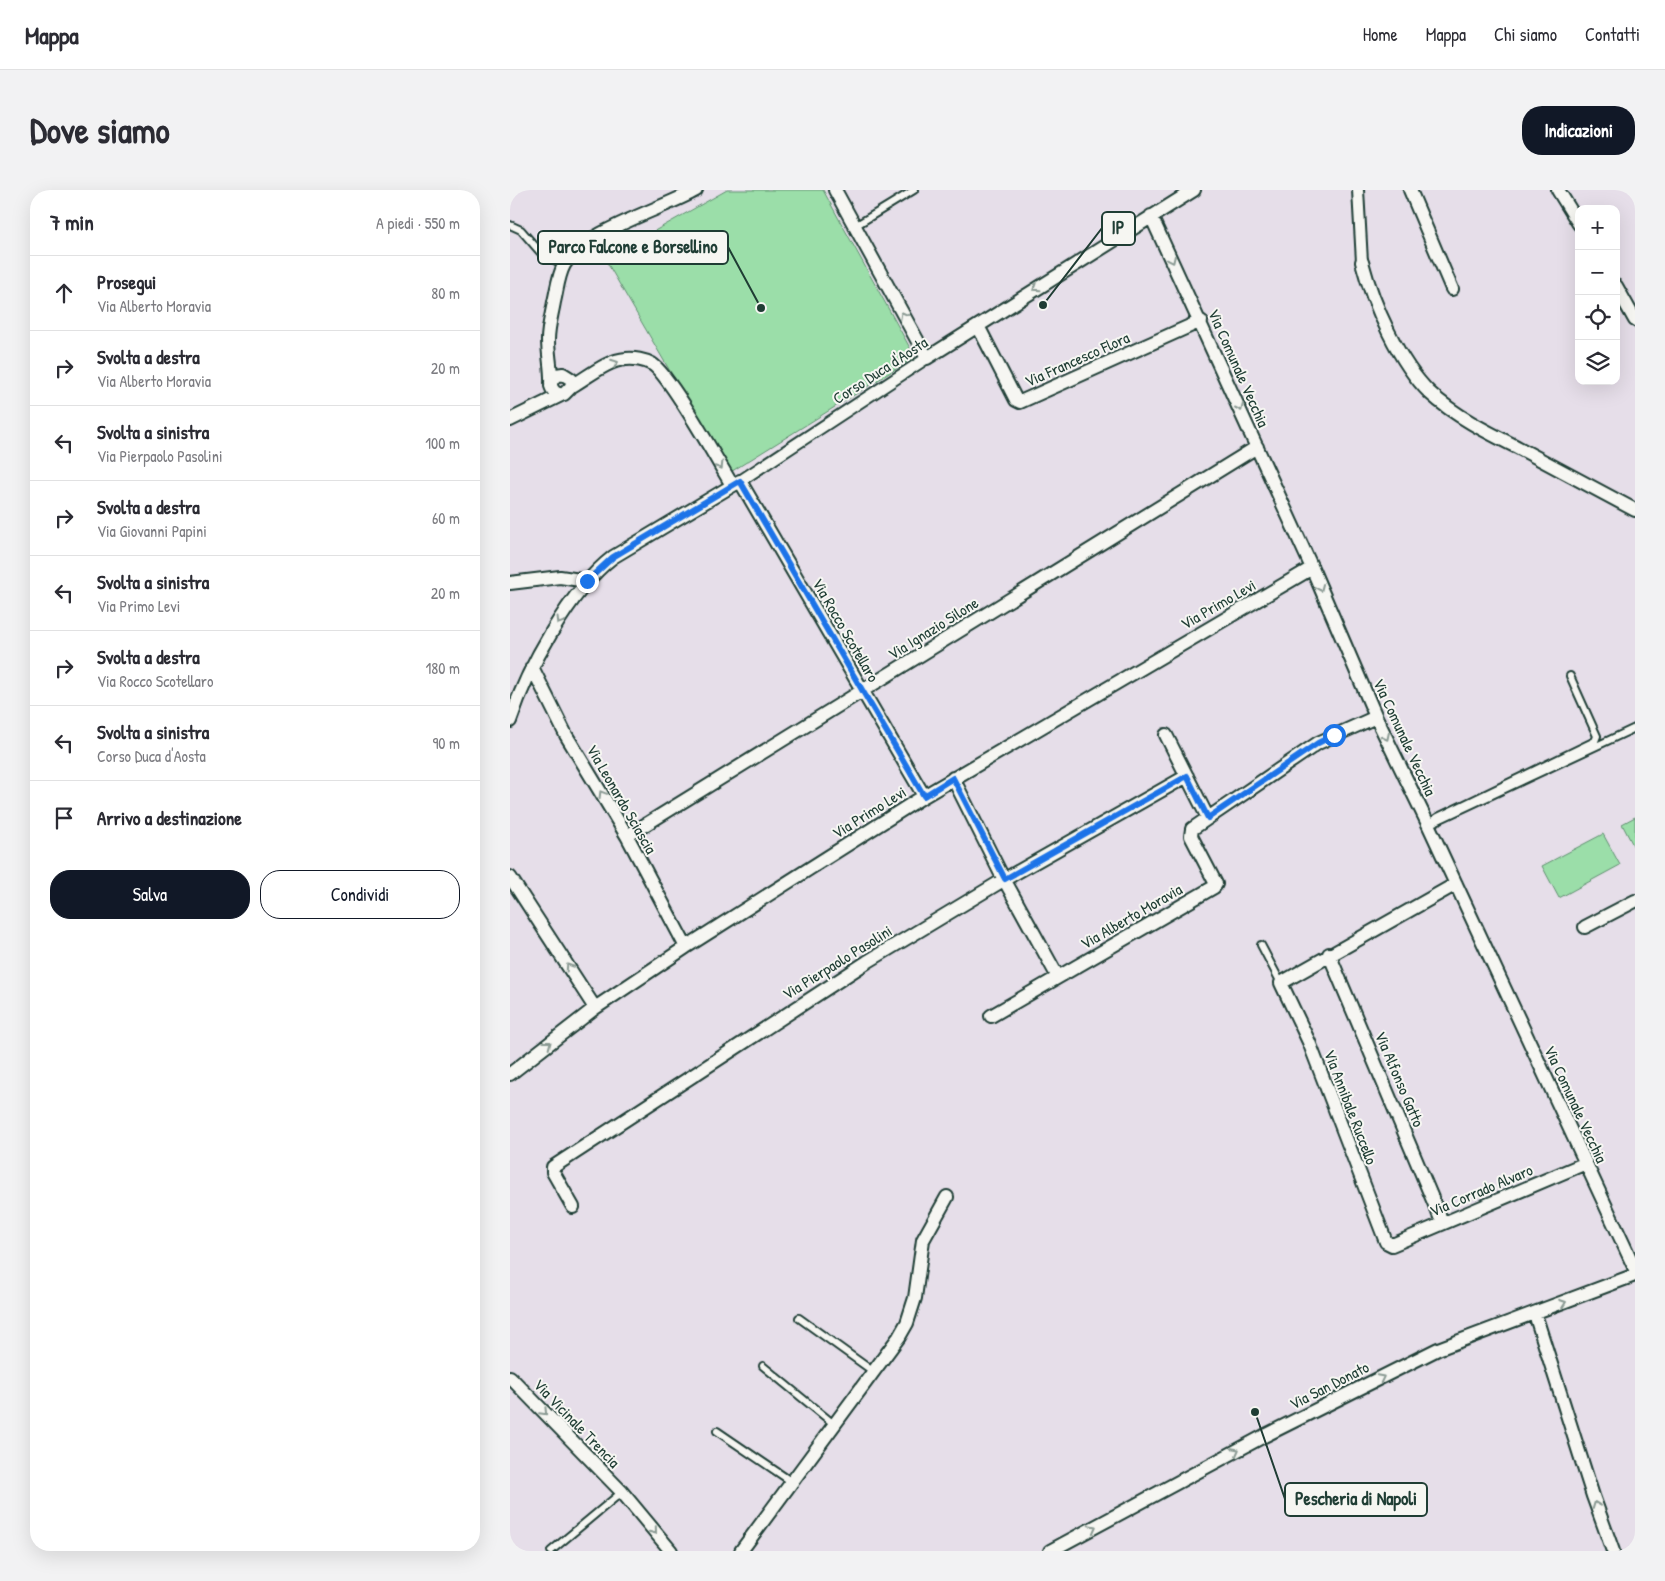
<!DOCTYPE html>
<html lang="it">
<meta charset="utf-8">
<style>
body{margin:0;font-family:"Patrick Hand",sans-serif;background:#f2f2f3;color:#2b2b33}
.controls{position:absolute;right:15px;top:15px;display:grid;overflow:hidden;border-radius:10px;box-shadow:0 5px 20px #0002}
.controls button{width:45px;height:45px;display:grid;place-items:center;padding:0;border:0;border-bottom:1px solid #e1e1e2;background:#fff;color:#2b2b33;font:25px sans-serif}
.stop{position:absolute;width:15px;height:15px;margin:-11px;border:4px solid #1a73e8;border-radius:50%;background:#fff}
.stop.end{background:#1a73e8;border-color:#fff;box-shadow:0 1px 5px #0008}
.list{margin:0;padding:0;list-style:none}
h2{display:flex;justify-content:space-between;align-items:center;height:65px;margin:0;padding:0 20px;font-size:21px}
h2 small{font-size:16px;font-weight:400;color:#7c7c81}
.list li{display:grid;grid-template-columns:32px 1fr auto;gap:15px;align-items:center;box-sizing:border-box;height:75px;padding:0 20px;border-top:1px solid #e1e1e2}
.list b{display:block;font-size:19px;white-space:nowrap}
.list p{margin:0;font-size:16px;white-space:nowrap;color:#7c7c81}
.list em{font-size:16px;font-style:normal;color:#7c7c81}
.actions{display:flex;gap:10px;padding:15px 20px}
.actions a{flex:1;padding:11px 0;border:1px solid #111827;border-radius:20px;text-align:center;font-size:18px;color:#111827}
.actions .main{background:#111827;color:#fff}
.icon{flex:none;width:28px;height:28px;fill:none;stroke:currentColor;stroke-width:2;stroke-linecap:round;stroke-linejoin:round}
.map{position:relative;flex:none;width:1125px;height:1361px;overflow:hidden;border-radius:20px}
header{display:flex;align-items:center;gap:30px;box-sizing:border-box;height:70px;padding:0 25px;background:#fff;border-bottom:1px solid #e1e1e2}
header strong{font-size:24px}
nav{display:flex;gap:28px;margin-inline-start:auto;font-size:18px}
.intro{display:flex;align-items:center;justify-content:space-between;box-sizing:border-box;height:120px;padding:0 30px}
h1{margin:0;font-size:35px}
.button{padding:12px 22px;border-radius:20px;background:#111827;color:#fff;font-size:18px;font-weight:700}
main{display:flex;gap:30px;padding:0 30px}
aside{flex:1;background:#fff;border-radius:20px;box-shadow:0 5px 20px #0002}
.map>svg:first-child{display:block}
.green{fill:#9bdea9;stroke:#5d8e6e}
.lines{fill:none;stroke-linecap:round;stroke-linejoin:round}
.service-casing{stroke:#1f3d34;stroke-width:10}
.pedestrian-casing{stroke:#1f3d34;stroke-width:14}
.minor-casing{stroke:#1f3d34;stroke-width:16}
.service{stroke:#f6f6f2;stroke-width:6}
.pedestrian{stroke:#f6f6f2;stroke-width:10}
.minor{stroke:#f6f6f2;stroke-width:12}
.oneway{stroke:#8a9a93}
.route{stroke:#1a73e8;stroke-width:6}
.labels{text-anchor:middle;stroke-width:4;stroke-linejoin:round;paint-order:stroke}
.street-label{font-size:16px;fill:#1f3d34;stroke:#f6f6f2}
.leader{fill:none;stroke:#1f3d34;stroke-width:2}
.callout-dot{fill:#1f3d34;stroke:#f6f6f2;stroke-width:2}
.callout{fill:#f6f6f2;stroke:#1f3d34;stroke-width:2}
.callout-label{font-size:18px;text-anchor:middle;font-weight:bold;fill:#1f3d34}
</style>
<header>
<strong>Mappa</strong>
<nav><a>Home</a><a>Mappa</a><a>Chi siamo</a><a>Contatti</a></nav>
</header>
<div class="intro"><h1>Dove siamo</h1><a class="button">Indicazioni</a></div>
<main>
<aside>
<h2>7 min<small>A piedi · 550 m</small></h2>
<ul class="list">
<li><svg class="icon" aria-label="ahead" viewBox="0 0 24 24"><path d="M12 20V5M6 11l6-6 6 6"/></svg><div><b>Prosegui</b><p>Via Alberto Moravia</p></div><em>80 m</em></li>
<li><svg class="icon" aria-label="right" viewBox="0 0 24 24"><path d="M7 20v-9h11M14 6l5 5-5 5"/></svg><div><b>Svolta a destra</b><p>Via Alberto Moravia</p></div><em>20 m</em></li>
<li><svg class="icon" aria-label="left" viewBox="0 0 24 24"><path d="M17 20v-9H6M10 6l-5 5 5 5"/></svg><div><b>Svolta a sinistra</b><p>Via Pierpaolo Pasolini</p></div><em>100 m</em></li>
<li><svg class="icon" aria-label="right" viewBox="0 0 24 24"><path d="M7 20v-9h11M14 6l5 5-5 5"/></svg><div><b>Svolta a destra</b><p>Via Giovanni Papini</p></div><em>60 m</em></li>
<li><svg class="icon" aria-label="left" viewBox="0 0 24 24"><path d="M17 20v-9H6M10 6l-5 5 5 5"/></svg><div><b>Svolta a sinistra</b><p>Via Primo Levi</p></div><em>20 m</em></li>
<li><svg class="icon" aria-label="right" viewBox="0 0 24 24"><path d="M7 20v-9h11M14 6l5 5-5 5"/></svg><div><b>Svolta a destra</b><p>Via Rocco Scotellaro</p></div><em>180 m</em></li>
<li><svg class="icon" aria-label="left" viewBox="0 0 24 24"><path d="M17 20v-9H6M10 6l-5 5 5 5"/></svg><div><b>Svolta a sinistra</b><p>Corso Duca d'Aosta</p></div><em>90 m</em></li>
<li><svg class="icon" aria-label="arrive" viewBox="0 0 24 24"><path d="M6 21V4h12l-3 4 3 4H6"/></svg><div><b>Arrivo a destinazione</b></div></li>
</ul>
<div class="actions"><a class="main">Salva</a><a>Condividi</a></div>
</aside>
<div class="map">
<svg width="1125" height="1361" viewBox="0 0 1125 1361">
<rect width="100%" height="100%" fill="#e6dee9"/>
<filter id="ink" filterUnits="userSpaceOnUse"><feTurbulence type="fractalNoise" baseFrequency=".02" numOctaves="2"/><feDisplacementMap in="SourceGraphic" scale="10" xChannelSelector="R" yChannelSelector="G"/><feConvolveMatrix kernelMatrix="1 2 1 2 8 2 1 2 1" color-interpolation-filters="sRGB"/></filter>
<g filter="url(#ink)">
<path class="green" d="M217,0H313L405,167L219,283L95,69Z
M1125,627V659L1112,634Z
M1093,644L1110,675L1049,708L1032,676Z"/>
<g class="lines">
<g class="service-casing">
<path id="service" d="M0,35L11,40L31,63L54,75
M345,36L404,0
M922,633L1125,538
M918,634L928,627L1085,551L1087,546L1060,486
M751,755L771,793
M289,1128L364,1182
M253,1176L325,1235
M207,1241L282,1292
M41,1361L112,1302"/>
</g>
<g class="pedestrian-casing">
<path id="pedestrian" d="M848,0L852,72
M230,291L417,168"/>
</g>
<g class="minor-casing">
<path id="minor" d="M325,0L417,168L684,0
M900,0L942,99
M1048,0L1069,34
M641,26L802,378L866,527L918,634L1125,1079
M852,72C863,114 889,173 920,203C945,226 977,242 1007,257C1046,278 1086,299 1125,320
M1106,96L1125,130
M468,136L506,210L510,212L691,131
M41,192L46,185L53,184L61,189L62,196L54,204C47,205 43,202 41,196C42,180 38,165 38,150C38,137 42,124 44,112C47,100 48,86 54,75C72,42 153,19 186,0
M62,196C78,187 97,170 116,169C124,168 135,170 142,174C160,185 208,272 222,295
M0,230L51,205
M0,393L50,387L77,391
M22,477L56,545L117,646L176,757
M0,531C17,479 60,400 103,367L230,291L414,606
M656,545L698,628
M443,588L490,682L548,787
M117,646L747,257
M0,687L85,818
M946,694L771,793L799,852L876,1052L882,1055L1076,973
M1075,737L1125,711
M819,764L930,1027
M481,826L704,697L706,694L681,646L682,639L808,553L866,527
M0,884L85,818L176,757L414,606L802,378
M63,1017L43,982V977L357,772L495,689L677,586
M1025,1124L1083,1306L1103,1361
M0,1187L112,1302L161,1361
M231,1361L389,1147L397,1133L405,1108L413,1050L437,1007
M540,1361L754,1246L928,1159L1125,1085"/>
</g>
<use href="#service" class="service"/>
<use href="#pedestrian" class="pedestrian"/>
<use href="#minor" class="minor"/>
</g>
<defs><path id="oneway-chevron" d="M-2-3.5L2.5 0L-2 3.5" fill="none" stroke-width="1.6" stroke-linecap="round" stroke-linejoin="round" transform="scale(1.25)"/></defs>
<g class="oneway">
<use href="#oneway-chevron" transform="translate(662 70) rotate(65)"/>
<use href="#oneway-chevron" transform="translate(526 98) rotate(147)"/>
<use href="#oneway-chevron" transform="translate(393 125) rotate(-119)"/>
<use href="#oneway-chevron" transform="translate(105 173) rotate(-21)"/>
<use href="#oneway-chevron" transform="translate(730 218) rotate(66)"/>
<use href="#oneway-chevron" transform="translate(210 276) rotate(58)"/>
<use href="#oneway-chevron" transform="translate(810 398) rotate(67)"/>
<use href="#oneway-chevron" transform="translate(50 431) rotate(121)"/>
<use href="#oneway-chevron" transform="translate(876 547) rotate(64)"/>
<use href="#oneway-chevron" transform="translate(92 604) rotate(-121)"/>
<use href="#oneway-chevron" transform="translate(59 777) rotate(-123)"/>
<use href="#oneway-chevron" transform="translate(38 854) rotate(-37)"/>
<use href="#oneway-chevron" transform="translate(1053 1113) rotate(-20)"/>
<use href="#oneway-chevron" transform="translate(871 1188) rotate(-27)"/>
<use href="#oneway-chevron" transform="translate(34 1222) rotate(46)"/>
<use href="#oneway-chevron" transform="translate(726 1261) rotate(-28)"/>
<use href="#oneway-chevron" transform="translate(1086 1315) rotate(-111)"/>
<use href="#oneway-chevron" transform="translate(583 1338) rotate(-28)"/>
<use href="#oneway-chevron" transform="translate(144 1341) rotate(51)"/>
</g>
</g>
<g class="lines" filter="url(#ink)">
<path class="route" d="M77,391L103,367L230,291L414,606L443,588L495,689L677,586L698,628L808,553L824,545"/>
</g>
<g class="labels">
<g class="street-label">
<text transform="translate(567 169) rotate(-24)" y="6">Via Francesco Flora</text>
<text transform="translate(729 178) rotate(66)" y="6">Via Comunale Vecchia</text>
<text transform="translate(370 180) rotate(-33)" y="6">Corso Duca d'Aosta</text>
<text transform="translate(708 414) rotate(-30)" y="6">Via Primo Levi</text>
<text transform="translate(423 438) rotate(-32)" y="6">Via Ignazio Silone</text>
<text transform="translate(336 440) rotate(60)" y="6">Via Rocco Scotellaro</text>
<text transform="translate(895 547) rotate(65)" y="6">Via Comunale Vecchia</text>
<text transform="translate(112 609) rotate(60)" y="6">Via Leonardo Sciascia</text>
<text transform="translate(359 622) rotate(-32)" y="6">Via Primo Levi</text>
<text transform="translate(621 726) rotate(-30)" y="6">Via Alberto Moravia</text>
<text transform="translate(327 772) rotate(-32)" y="6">Via Pierpaolo Pasolini</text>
<text transform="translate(890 889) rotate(67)" y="6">Via Alfonso Gatto</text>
<text transform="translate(1066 914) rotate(65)" y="6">Via Comunale Vecchia</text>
<text transform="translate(841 917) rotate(69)" y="6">Via Annibale Ruccello</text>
<text transform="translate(971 1000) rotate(-23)" y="6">Via Corrado Alvaro</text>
<text transform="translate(819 1195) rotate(-27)" y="6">Via San Donato</text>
<text transform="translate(67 1233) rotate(46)" y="6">Via Vicinale Trencia</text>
</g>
</g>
<path class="leader" d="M533 115L592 38M251 118L218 57M745 1222L775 1309"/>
<g class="callout-dot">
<circle cx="533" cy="115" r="5"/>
<circle cx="251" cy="118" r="5"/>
<circle cx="745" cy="1222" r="5"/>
</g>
<g class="callout">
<rect x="592" y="22" width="33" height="33" rx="5"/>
<rect x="28" y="41" width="190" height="33" rx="5"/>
<rect x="775" y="1293" width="142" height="33" rx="5"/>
</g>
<g class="callout-label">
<text x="608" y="44">IP</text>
<text x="123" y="63">Parco Falcone e Borsellino</text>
<text x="846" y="1315">Pescheria di Napoli</text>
</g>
</svg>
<div class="controls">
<button>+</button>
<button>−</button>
<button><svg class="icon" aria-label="locate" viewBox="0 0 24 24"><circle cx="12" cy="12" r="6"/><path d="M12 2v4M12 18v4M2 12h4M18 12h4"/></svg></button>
<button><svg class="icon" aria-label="layers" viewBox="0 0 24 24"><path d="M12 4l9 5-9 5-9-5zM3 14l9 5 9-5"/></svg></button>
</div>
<div class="stop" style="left:824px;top:545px"></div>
<div class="stop end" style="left:77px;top:391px"></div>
</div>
</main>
